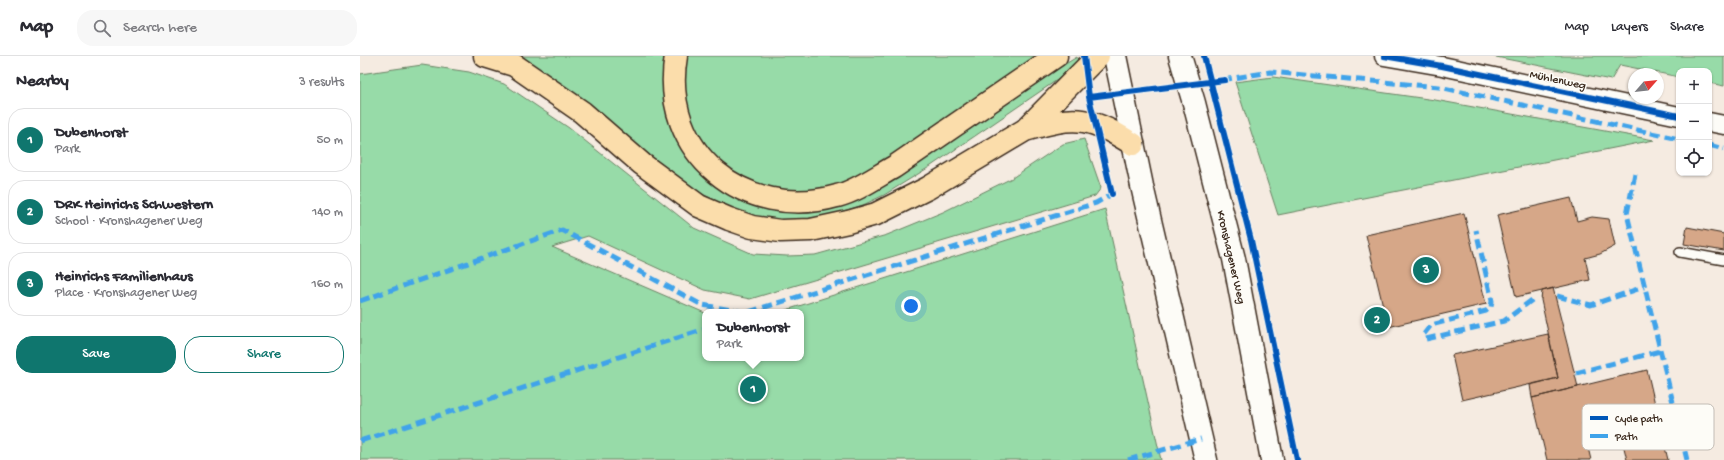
<!DOCTYPE html>
<meta charset="utf-8">
<style>
body{margin:0;font-family:"Gochi Hand",sans-serif;background:#f7f7f7;color:#2b2b33}
.controls{position:absolute;right:12px;top:12px;display:grid;overflow:hidden;border-radius:8px;box-shadow:0 1px 3px #0004}
.controls button{width:36px;height:36px;display:grid;place-items:center;padding:0;border:0;border-bottom:1px solid #e1e1e2;background:#fff;color:#2b2b33;font:20px sans-serif}
.compass{position:absolute;left:1268px;top:12px;width:36px;height:36px;border-radius:50%;background:#fff;box-shadow:0 1px 3px #0004;rotate:62deg}
.you{position:absolute;left:551px;top:250px;width:14px;height:14px;margin:-10px;border:3px solid #fff;border-radius:50%;background:#1a73e8;box-shadow:0 0 0 6px #1a73e833}
.badge{display:grid;place-items:center;width:26px;height:26px;border-radius:50%;background:#0f766e;color:#fff;font-size:13px;font-weight:700}
.pin{position:absolute;translate:-50% -50%;border:2px solid #fff;box-shadow:0 1px 4px #0006}
.popup{position:absolute;left:342px;top:253px;width:102px;height:52px;box-sizing:border-box;display:grid;place-content:center;border-radius:8px;background:#fff;filter:drop-shadow(0 1px 3px #0005);font-size:13px;white-space:nowrap;color:#7c7c81}
.popup b{font-size:15px;color:#2b2b33}
.popup::after{content:'';position:absolute;left:50%;top:100%;margin-left:-8px;border:8px solid transparent;border-top-color:#fff}
.list{margin:0;padding:0;list-style:none}
h2{display:flex;justify-content:space-between;align-items:center;height:52px;margin:0;padding:0 16px;font-size:17px}
h2 small{font-size:13px;font-weight:400;color:#7c7c81}
.list li{display:grid;grid-template-columns:26px 1fr auto;gap:12px;align-items:center;box-sizing:border-box;height:64px;margin:0 8px 8px;padding:0 8px;border:1px solid #e1e1e2;border-radius:16px}
.list b{display:block;font-size:15px;white-space:nowrap}
.list p{margin:0;font-size:13px;white-space:nowrap;color:#7c7c81}
.list em{font-size:13px;font-style:normal;color:#7c7c81}
.actions{display:flex;gap:8px;padding:12px 16px}
.actions a{flex:1;padding:9px 0;border:1px solid #0f766e;border-radius:16px;text-align:center;font-size:14px;color:#0f766e}
.actions .main{background:#0f766e;color:#fff}
.icon{flex:none;width:22px;height:22px;fill:none;stroke:currentColor;stroke-width:2;stroke-linecap:round;stroke-linejoin:round}
.map{position:relative;flex:none;width:1364px;height:404px;overflow:hidden}
header{display:flex;align-items:center;gap:24px;box-sizing:border-box;height:56px;padding:0 20px;background:#fff;border-bottom:1px solid #e1e1e2}
header strong{font-size:19px}
nav{display:flex;gap:22px;margin-inline-start:auto;font-size:14px}
.search{width:280px;height:36px;background:#f7f7f7;display:flex;align-items:center;gap:10px;box-sizing:border-box;padding:0 14px;border-radius:16px;color:#7c7c81;font-size:15px}
main{display:flex}
aside{flex:1;background:#fff}
.map>svg:first-child{display:block}
.green{fill:#97dba8;stroke:#698263}
.building{fill:#d6a788;stroke:#3b2a1e}
.lines{fill:none;stroke-linecap:round;stroke-linejoin:round}
.service-casing{stroke:#3b2a1e;stroke-width:12}
.minor-casing{stroke:#3b2a1e;stroke-width:21}
.secondary-casing{stroke:#3b2a1e;stroke-width:25}
.trunk-casing{stroke:#3b2a1e;stroke-width:25}
.service{stroke:#fdfcf7;stroke-width:9}
.minor{stroke:#fdfcf7;stroke-width:18}
.secondary{stroke:#fdfcf7;stroke-width:22}
.trunk{stroke:#fbddab;stroke-width:22}
.quiet{stroke:#3fa3ea;stroke-width:5;stroke-dasharray:10 5;stroke-linecap:butt}
.cycleway-casing{stroke:#fdfcf7;stroke-width:8}
.cycleway{stroke:#0057b8;stroke-width:6}
.labels{text-anchor:middle;stroke-width:3;stroke-linejoin:round;paint-order:stroke}
.street-label{font-size:12px;fill:#3b2a1e;stroke:#fdfcf7}
.key{fill:#fdfcf7;stroke:#c3bdb6;stroke-width:1}
.key-label{font-size:11px;fill:#3b2a1e}
</style>
<header>
<strong>Map</strong>
<div class="search"><svg class="icon" aria-label="search" viewBox="0 0 24 24"><circle cx="10" cy="10" r="6"/><path d="M15 15l6 6"/></svg>Search here</div>
<nav><a>Map</a><a>Layers</a><a>Share</a></nav>
</header>
<main>
<aside>
<h2>Nearby<small>3 results</small></h2>
<ul class="list">
<li><span class="badge">1</span><div><b>Dubenhorst</b><p>Park</p></div><em>50 m</em></li>
<li><span class="badge">2</span><div><b>DRK Heinrichs Schwestern</b><p>School · Kronshagener Weg</p></div><em>140 m</em></li>
<li><span class="badge">3</span><div><b>Heinrichs Familienhaus</b><p>Place · Kronshagener Weg</p></div><em>160 m</em></li>
</ul>
<div class="actions"><a class="main">Save</a><a>Share</a></div>
</aside>
<div class="map">
<svg width="1364" height="404" viewBox="0 0 1364 404">
<rect width="100%" height="100%" fill="#f5ebe1"/>
<filter id="ink" filterUnits="userSpaceOnUse"><feTurbulence type="fractalNoise" baseFrequency=".025" numOctaves="2"/><feDisplacementMap in="SourceGraphic" scale="8" xChannelSelector="R" yChannelSelector="G"/><feConvolveMatrix kernelMatrix="1 2 1 2 8 2 1 2 1" color-interpolation-filters="sRGB"/></filter>
<g filter="url(#ink)">
<path class="green" d="M149,0H307L304,19L307,54L315,75L398,150L432,156L469,151L717,1L719,9L571,110L524,139L503,149L471,159L432,165L396,161L361,148L335,134L238,59Z
M325,0H681L513,115L468,134L428,138L401,132L366,114L339,84L323,42Z
M1131,0H1364V30L1349,27V15H1319V21L1260,9L1251,24Z
M62,9L109,16L144,28L209,72L334,172L393,198L427,200L455,199L527,179L583,156L652,122L703,88L724,83L741,132L735,140L390,243L345,234L228,180L192,191L345,257V302H441V256H420L745,153L801,404H0V18Z
M913,21L1075,44L1294,84L918,159L875,26Z"/>
<path class="building" d="M1211,142L1217,165L1232,161L1249,163L1255,190L1240,198L1225,202L1230,224L1156,241L1137,159Z
M1104,157L1126,248L1028,271L1006,179Z
M1327,171L1364,178V195L1324,188Z
M1193,232L1218,331L1172,342L1170,329L1198,322L1181,244L1182,235Z
M1188,278L1198,322L1102,344L1092,299Z
M1287,314L1308,404H1267L1256,359L1222,367L1231,404H1187L1172,342Z"/>
<g class="lines">
<g class="service-casing">
<path id="service" d="M1320,196L1364,204"/>
</g>
<g class="minor-casing">
<path id="minor" d="M1024,0L1082,10L1319,60
M1349,66L1364,69"/>
</g>
<g class="secondary-casing">
<path id="secondary" d="M755,0L782,130L846,404
M820,0L834,47L874,203L912,404"/>
</g>
<g class="trunk-casing">
<path id="trunk" d="M125,0L154,9L222,56L282,108L339,150L369,163L392,171L420,175L451,174L488,166L516,158L568,132L665,74L738,0
M316,0C299,97 386,166 477,140C497,135 516,121 534,111L696,0
M665,74C683,69 704,62 723,65C741,68 758,79 773,88"/>
</g>
<use href="#service" class="service"/>
<use href="#minor" class="minor"/>
<use href="#secondary" class="secondary"/>
<use href="#trunk" class="trunk"/>
<path class="quiet" d="M862,24L910,16L1079,31L1319,83
M1349,89L1364,93
M1275,118L1267,158L1327,404
M1197,240L1231,249L1284,231
M0,245L202,174L342,249L384,256
M389,256L736,147L752,138V135
M1064,278L1071,269L1126,255L1131,251L1132,245L1116,174
M1066,283L1144,265L1172,244
M1216,317L1300,295
M0,385L345,273
M768,404L841,383"/>
<g class="cycleway-casing">
<path id="cycleway" d="M724,0L729,41L752,138
M844,0L891,184L937,404
M1024,0L1082,10L1319,60
M729,41L865,24"/>
</g>
<use href="#cycleway" class="cycleway"/>
</g>
</g>
<g class="labels">
<g class="street-label">
<text transform="translate(1198 23) rotate(12)" y="4">Mühlenweg</text>
<text transform="translate(872 201) rotate(77)" y="4">Kronshagener Weg</text>
</g>
</g>
<rect x="1222" y="348" width="132" height="46" rx="6" class="key"/>
<rect x="1230" y="360" width="18" height="4" fill="#0057b8"/>
<rect x="1230" y="378" width="18" height="4" fill="#3fa3ea"/>
<g class="key-label">
<text x="1255" y="366">Cycle path</text>
<text x="1255" y="384">Path</text>
</g>
</svg>
<div class="controls">
<button>+</button>
<button>−</button>
<button><svg class="icon" aria-label="locate" viewBox="0 0 24 24"><circle cx="12" cy="12" r="6"/><path d="M12 2v4M12 18v4M2 12h4M18 12h4"/></svg></button>
</div>
<svg class="compass" viewBox="-18 -18 36 36"><path d="M0-13l5 13h-10z" fill="#e53935"/><path d="M0 13l5-13h-10z" fill="#7c7c81"/></svg>
<div class="you"></div>
<div class="pin badge" style="left:393px;top:333px">1</div>
<div class="popup"><b>Dubenhorst</b>Park</div>
<div class="pin badge" style="left:1017px;top:264px">2</div>
<div class="pin badge" style="left:1066px;top:214px">3</div>
</div>
</main>
